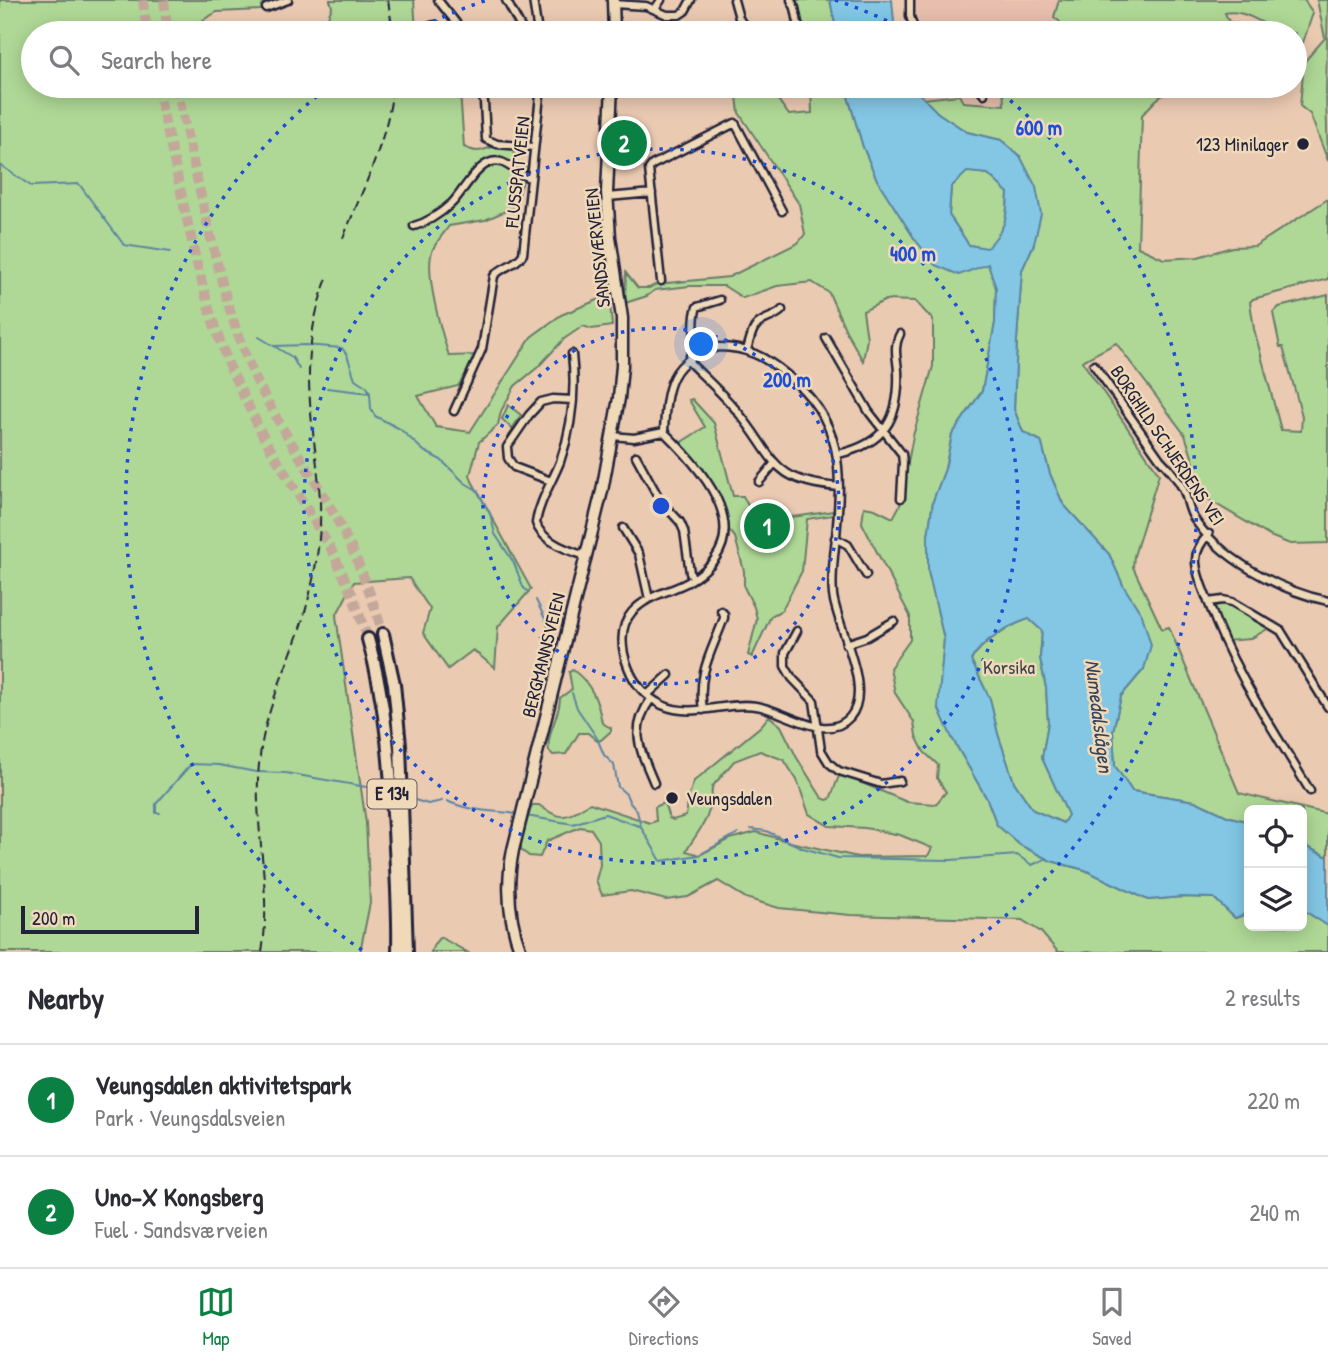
<!DOCTYPE html>
<meta charset="utf-8">
<style>
body{margin:0;font-family:"Patrick Hand",sans-serif;background:#f2f2f3;color:#2b2b33}
.controls{position:absolute;right:21px;bottom:21px;display:grid;overflow:hidden;border-radius:10px;box-shadow:0 4px 18px #0003}
.controls button{width:63px;height:63px;display:grid;place-items:center;padding:0;border:0;border-bottom:2px solid #e1e1e2;background:#fff;color:#2b2b33;font:35px sans-serif}
.scale{position:absolute;left:21px;bottom:18px;width:178px;box-sizing:border-box;padding-left:7px;border:4px solid #22223b;border-top:0;font-size:19px;line-height:24px;white-space:nowrap;color:#22223b;-webkit-text-stroke:5px #efd9b8;paint-order:stroke}
.you{position:absolute;left:702px;top:345px;width:24px;height:24px;margin:-18px;border:5px solid #fff;border-radius:50%;background:#1a73e8;box-shadow:0 0 0 10px #1a73e833}
.badge{display:grid;place-items:center;width:46px;height:46px;border-radius:50%;background:#0b8043;color:#fff;font-size:23px;font-weight:700}
.pin{position:absolute;translate:-50% -50%;border:4px solid #fff;box-shadow:0 2px 7px #0006}
.list{margin:0;padding:0;list-style:none}
h2{display:flex;justify-content:space-between;align-items:center;height:91px;margin:0;padding:0 28px;font-size:30px}
h2 small{font-size:23px;font-weight:400;color:#7c7c81}
.list li{display:grid;grid-template-columns:46px 1fr auto;gap:21px;align-items:center;box-sizing:border-box;height:112px;padding:0 28px;border-top:2px solid #e1e1e2}
.list b{display:block;font-size:26px;white-space:nowrap}
.list p{margin:0;font-size:23px;white-space:nowrap;color:#7c7c81}
.list em{font-size:23px;font-style:normal;color:#7c7c81}
.icon{flex:none;width:38px;height:38px;fill:none;stroke:currentColor;stroke-width:2;stroke-linecap:round;stroke-linejoin:round}
.map{position:relative;flex:none;width:1328px;height:952px;overflow:hidden}
.search{position:absolute;background:#fff;box-shadow:0 4px 18px #0003;left:21px;right:21px;top:21px;height:77px;display:flex;align-items:center;gap:18px;box-sizing:border-box;padding:0 24px;border-radius:38px;color:#7c7c81;font-size:26px}
.sheet{height:315px;background:#fff}
nav{display:flex;justify-content:space-around;align-items:center;box-sizing:border-box;height:98px;border-top:2px solid #e1e1e2;background:#fff;font-size:19px;color:#7c7c81}
nav a{display:grid;justify-items:center;gap:4px}
nav .on{color:#0b8043}
.map>svg:first-child{display:block}
.built{fill:#e8bfae}
.green{fill:#afd896;stroke:#687d68;stroke-width:2;fill-rule:evenodd}
.water{fill:#83c7e5;stroke:#5c85a1;stroke-width:2;fill-rule:evenodd}
.lines{fill:none;stroke-linecap:round;stroke-linejoin:round}
.stream{stroke:#5c85a1;stroke-width:2}
.trunk-tunnel{stroke:#c3a89a;stroke-width:10;stroke-dasharray:10 5;stroke-linecap:butt}
.minor-casing{stroke:#22223b;stroke-width:11}
.secondary-casing{stroke:#22223b;stroke-width:15}
.trunk-casing{stroke:#22223b;stroke-width:16}
.minor{stroke:#efd9b8;stroke-width:6}
.secondary{stroke:#efd9b8;stroke-width:10}
.trunk{stroke:#efd9b8;stroke-width:10}
.rail{stroke:#22223b;stroke-width:2;stroke-dasharray:10 5;stroke-linecap:butt}
.ring{fill:none;stroke:#1d4ed8;stroke-width:3.5;stroke-dasharray:3.5 7}
.poi-dot{fill:#22223b;stroke:#efd9b8;stroke-width:2.5}
.labels{text-anchor:middle;stroke-width:5;stroke-linejoin:round;paint-order:stroke}
.shield{fill:#efd9b8;stroke:#605960;stroke-width:2}
.shield-label{font-size:18px;font-weight:bold;fill:#22223b}
.poi-label{font-size:19px;fill:#22223b;stroke:#efd9b8;text-anchor:end}
.street-label{font-size:19px;fill:#22223b;stroke:#efd9b8}
.park-label{font-size:19px;fill:#3e464d;stroke:#efd9b8}
.water-label{font-size:21px;font-style:italic;fill:#35435d;stroke:#efd9b8}
.centre{fill:#1d4ed8;stroke:#efd9b8;stroke-width:3.5}
.ring-label{font-size:21px;text-anchor:middle;font-weight:bold;fill:#1d4ed8;stroke:#efd9b8;stroke-width:5;stroke-linejoin:round;paint-order:stroke}
</style>
<div class="map">
<svg width="1328" height="952" viewBox="0 0 1328 952">
<rect width="100%" height="100%" fill="#ebcab2"/>
<filter id="ink" filterUnits="userSpaceOnUse"><feTurbulence type="fractalNoise" baseFrequency=".0143" numOctaves="2"/><feDisplacementMap in="SourceGraphic" scale="14" xChannelSelector="R" yChannelSelector="G"/><feConvolveMatrix kernelMatrix="1 2 1 2 8 2 1 2 1" color-interpolation-filters="sRGB"/></filter>
<g filter="url(#ink)">
<path class="built" d="M915,0H1059L1054,17L1060,22L1057,33H920Z
M915,86H1002L1004,104L963,102L959,94L924,98Z"/>
<path class="green" d="M0,0H281L261,10L217,12L203,20L214,33H33V86H323L337,97L357,86H420L424,89L456,86L460,91L464,147C481,155 481,149 497,146C502,145 509,147 514,148L515,162L527,168L515,207L485,220L449,226C444,233 437,241 433,249C423,270 442,334 449,356L478,355L458,386L418,396L436,427L470,432L531,337L561,315L600,299L601,264L606,259L612,326L592,329L583,326L564,339L538,367L515,386L501,411L498,425L479,442L470,475L472,481L531,589L498,627L495,668L473,650L448,669L423,633L430,609L409,578L354,582L336,616L366,823L370,903L360,952H0Z
M330,0H414L416,33H356L353,27L326,22L332,7Z
M796,0H830L837,33H805Z
M1059,0H1304L1313,13L1299,54L1295,56V33C1267,33 1251,8 1225,13L1229,22L1266,30L1268,33H1057L1060,22L1054,17Z
M1317,0H1328L1326,94L1328,161L1310,114L1300,106L1304,62L1325,38Z
M704,86H768L789,115L812,113L811,86H845L863,147L877,179L914,238L988,264L996,288L995,323L982,391L952,435L945,469L933,501L928,536V571L944,639L941,675L952,738L987,799L997,825L1020,845L1051,861L1085,870L1148,900L1182,897L1214,898L1235,918L1249,913V926H1302V909L1328,926V952H1058L1041,932L1022,920L850,915L779,908L746,898L718,881L688,897L666,900L631,891L602,895L596,880L600,865L599,841L591,829L580,827L547,841L540,857L529,856L521,850V839L532,805H539C563,823 566,817 590,803L650,823L656,821L655,807L664,803L669,818L673,820L686,816L689,795L694,781L761,726L769,716L781,726L797,758L822,798L827,800L830,799L839,776L843,775L907,802L936,804L946,792L937,778L938,765L924,752L916,736L914,722L895,693L890,668L910,640V616L862,523L864,507L875,509L893,518L900,505L913,436L933,366V320L915,301L886,300L863,311L867,339L863,361L846,331L829,293L812,282L777,286L743,298L724,286H690L655,290L647,296L625,303L626,273L638,288H649L657,284L729,277L798,243L805,234L799,204L739,113L737,96ZM760,751L784,760L797,780L809,814L829,826L865,828L900,835L932,848L928,856L858,857L790,842L756,832L730,839L700,855L686,851C702,825 711,820 712,787L734,761Z
M1003,86H1176L1156,100L1142,115L1138,247L1164,259L1198,257L1232,247L1255,246L1328,199V279L1253,299L1250,302L1254,329L1281,430L1301,431L1302,416L1283,347H1280L1273,313L1279,307L1328,295V543L1290,544L1270,536L1194,491V463L1185,435L1116,343L1082,361L1159,474L1134,556L1133,567L1162,629L1169,627L1239,793L1328,814V857L1302,845V810H1249V822L1227,816L1195,801L1132,791L1115,766L1113,731L1121,696L1144,669L1123,585L1109,554L1063,504L1050,474L1041,441L1023,432L1014,409L1017,340L1022,270L1034,244L1020,156L1001,140L967,132L938,113L923,99L959,95L963,102L1004,105Z
M967,171L988,174L1008,192C1007,219 1006,228 988,249L969,245L949,215L951,187Z
M692,399L714,423L733,496H743C746,502 750,511 755,514C767,523 818,513 833,511V515L807,519L802,571L782,610L771,616L752,657L748,655L757,619L754,607L744,587V571L735,537L728,529L723,503L718,492L680,443L705,427L689,400Z
M508,405L521,415L512,429L502,419Z
M1221,603L1229,605L1269,628L1250,639L1226,641L1213,607Z
M1029,618L1042,631L1040,658L1046,688L1048,723L1042,758L1069,815L1063,823L1033,810L1014,782L998,734L990,699L971,660C984,640 1007,628 1029,618Z
M573,670C592,684 598,701 602,723L611,728V731L601,740L597,741L588,733H579L566,754L553,755L549,751C546,733 560,716 560,698L572,689L569,672Z
M440,937L467,952H431L434,944Z"/>
<path class="water" d="M830,0H892L895,33H837Z
M845,86H912L938,113L967,132L1001,140L1020,156L1036,187L1041,214L1034,244L1022,270L1017,340L1014,409L1023,432L1041,441L1050,474L1063,504L1109,554L1123,585L1142,615L1151,645L1144,669L1121,696L1113,731L1115,766L1132,791L1195,801L1227,816L1249,822V913L1235,918L1214,898L1182,897L1148,900L1085,870L1051,861L1020,845L997,825L987,799L952,738L938,707L944,639L928,571V536L933,501L945,469L952,435L982,391L995,323L996,288L988,264L959,275L935,265L914,238L877,180L863,147ZM967,172L988,174L1008,193C1007,219 1006,228 987,248L969,245L949,215L951,187ZM1029,619L1042,631L1040,658L1046,688L1048,723L1042,758L1068,815L1063,823L1033,810L1014,782L998,734L990,699L971,660C983,640 1007,626 1029,619Z
M1302,845L1328,857V926L1302,909Z"/>
<g class="lines">
<path class="stream" d="M0,165L31,186L79,184L124,245L170,252
M259,337L292,357L299,369
M274,346L305,345L342,348L347,355L355,379L367,387L370,393L371,409L375,416L400,429L424,451L441,460L465,483L477,490L490,513L495,534L514,563L523,587L527,591
M327,388L370,393
M536,600L547,623L551,637
M572,693L577,708L597,738L604,755L614,765L618,787L626,794L630,803L637,811L641,827L661,861L699,855L738,833
M415,800L428,804L442,801
M447,801C467,811 495,811 517,814
M160,813H156V804L191,764L219,765L256,772L286,773L378,789
M526,816L573,824L605,814L639,826
M751,829L766,831L803,848L838,858L951,860L1017,855L1032,865L1047,858"/>
<path class="trunk-tunnel" d="M143,0L147,33
M164,0L168,33
M157,86L197,264L211,316L229,366L264,438L331,549L352,594L368,639
M177,86C186,133 197,179 208,226C220,276 232,326 253,373C276,423 309,468 335,516C356,554 371,593 383,634"/>
<g class="minor-casing">
<path id="minor" d="M438,0L464,33
M506,0L524,33
M533,0L538,33
M734,0L739,18L748,33
M791,0L795,8L800,33
M910,0V16L915,33
M613,4L646,6L667,15H679L685,11L691,0
M266,8L288,0
M655,9L661,0
M431,26L436,25L439,33
M479,86L484,102L486,139L497,144L534,147
M517,86L528,90H541
M978,86L984,94
M608,197L652,193
M414,226C429,222 441,213 452,203C464,191 480,156 501,162C511,165 519,175 530,178
M661,281L649,169L652,165L735,123L782,211
M720,300L697,307C690,326 700,337 688,361C704,377 722,393 737,411C776,457 768,481 839,487
M826,338L869,412L902,454L903,463L901,498
M719,347C747,347 765,357 786,374C844,421 842,469 836,537C834,556 831,576 833,595C837,628 874,689 850,717C826,744 785,710 756,706C725,701 693,719 662,705C646,697 634,683 628,667C621,649 619,627 632,612C647,595 670,592 688,582C763,538 706,473 664,432C666,388 669,358 719,347Z
M747,349C750,342 751,331 756,326C762,318 775,318 782,310
M572,354C576,390 572,428 560,462C552,482 539,502 536,523C541,541 569,551 586,556
M1094,365L1160,459C1169,468 1177,478 1183,489C1187,497 1188,507 1192,515C1217,558 1281,591 1328,601
M454,411L482,349L494,276C502,266 517,265 523,254L541,86
M613,436L634,438L664,432
M838,454C885,444 900,418 898,371C897,357 893,347 900,334
M636,456L660,500L680,522L684,531L690,573L693,578
M551,481L514,467L508,458L507,447L529,415L541,402L553,399L573,400
M759,482L774,464
M623,528L639,554L649,599
M1209,534C1201,542 1195,551 1196,563C1197,577 1204,591 1209,604C1233,671 1274,730 1310,791
M835,538L848,545L866,575
M1208,602L1223,600L1232,602L1281,631L1328,707
M797,631L785,653V666L792,678L814,701L821,750L829,763L839,771L881,784L900,781
M846,644L867,637L894,621
M647,695L669,675
M651,699C628,731 641,751 654,783
M703,710C697,672 712,652 724,618V614L721,611"/>
</g>
<g class="secondary-casing">
<path id="secondary" d="M613,0L614,33
M521,952C508,918 506,885 513,850L602,491L619,398L622,366V318L610,237L607,192L612,86"/>
</g>
<g class="trunk-casing">
<path id="trunk" d="M383,634L394,684L400,745L407,952
M368,639C386,701 390,764 394,829C396,870 399,911 398,952"/>
</g>
<use href="#minor" class="minor"/>
<use href="#secondary" class="secondary"/>
<use href="#trunk" class="trunk"/>
<path class="rail" d="M388,0L393,33
M343,238C363,189 388,139 393,86
M262,952C273,886 251,821 260,756C265,713 284,674 298,634C310,599 318,563 320,525C322,475 309,426 309,377C309,342 315,310 327,278"/>
</g>
</g>
<g class="ring">
<circle cx="661" cy="506" r="178"/>
<circle cx="661" cy="506" r="357"/>
<path d="M362 950A535 535 0 0 1 328 87M414 31A535 535 0 0 1 487 0M835 0A535 535 0 0 1 908 31M994 87A535 535 0 0 1 960 950"/>
</g>
<g class="poi-dot">
<circle cx="1303" cy="144" r="7"/>
<circle cx="672" cy="798" r="7"/>
</g>
<g class="labels">
<rect class="shield" x="367.5" y="779.5" width="49" height="29" rx="5"/>
<g class="shield-label">
<text x="392" y="800">E 134</text>
</g>
<g class="poi-label">
<text x="1289" y="151">123 Minilager</text>
<text x="686" y="805" text-anchor="start">Veungsdalen</text>
</g>
<g class="street-label">
<text transform="translate(517 172) rotate(-84)" y="7">FLUSSPATVEIEN</text>
<text transform="translate(597 248) rotate(-96)" y="7">SANDSVÆRVEIEN</text>
<text transform="translate(1168 445) rotate(56)" y="7">BORGHILD SCHJERDENS VEI</text>
<text transform="translate(543 655) rotate(-76)" y="7">BERGMANNSVEIEN</text>
</g>
<g class="park-label">
<text x="1009" y="674">Korsika</text>
</g>
<g class="water-label">
<text transform="translate(1099 716) rotate(83)" y="7">Numedalslågen</text>
</g>
</g>
<circle cx="661" cy="506" r="10" class="centre"/>
<g class="ring-label">
<text x="1039" y="135">600 m</text>
<text x="913" y="261">400 m</text>
<text x="787" y="387">200 m</text>
</g>
</svg>
<div class="controls">
<button><svg class="icon" aria-label="locate" viewBox="0 0 24 24"><circle cx="12" cy="12" r="6"/><path d="M12 2v4M12 18v4M2 12h4M18 12h4"/></svg></button>
<button><svg class="icon" aria-label="layers" viewBox="0 0 24 24"><path d="M12 4l9 5-9 5-9-5zM3 14l9 5 9-5"/></svg></button>
</div>
<div class="scale">200 m</div>
<div class="you"></div>
<div class="pin badge" style="left:767px;top:526px">1</div>
<div class="pin badge" style="left:624px;top:143px">2</div>
<div class="search"><svg class="icon" aria-label="search" viewBox="0 0 24 24"><circle cx="10" cy="10" r="6"/><path d="M15 15l6 6"/></svg>Search here</div>
</div>
<section class="sheet">
<h2>Nearby<small>2 results</small></h2>
<ul class="list">
<li><span class="badge">1</span><div><b>Veungsdalen aktivitetspark</b><p>Park · Veungsdalsveien</p></div><em>220 m</em></li>
<li><span class="badge">2</span><div><b>Uno-X Kongsberg</b><p>Fuel · Sandsværveien</p></div><em>240 m</em></li>
</ul>
</section>
<nav>
<a class="on"><svg class="icon" aria-label="map" viewBox="0 0 24 24"><path d="M3 6l6-2 6 2 6-2v14l-6 2-6-2-6 2zM9 4v14M15 6v14"/></svg>Map</a>
<a><svg class="icon" aria-label="directions" viewBox="0 0 24 24"><path d="M12 3l9 9-9 9-9-9zM9 14v-3h6M13 9l2 2-2 2"/></svg>Directions</a>
<a><svg class="icon" aria-label="saved" viewBox="0 0 24 24"><path d="M7 4h10v16l-5-4-5 4z"/></svg>Saved</a>
</nav>
